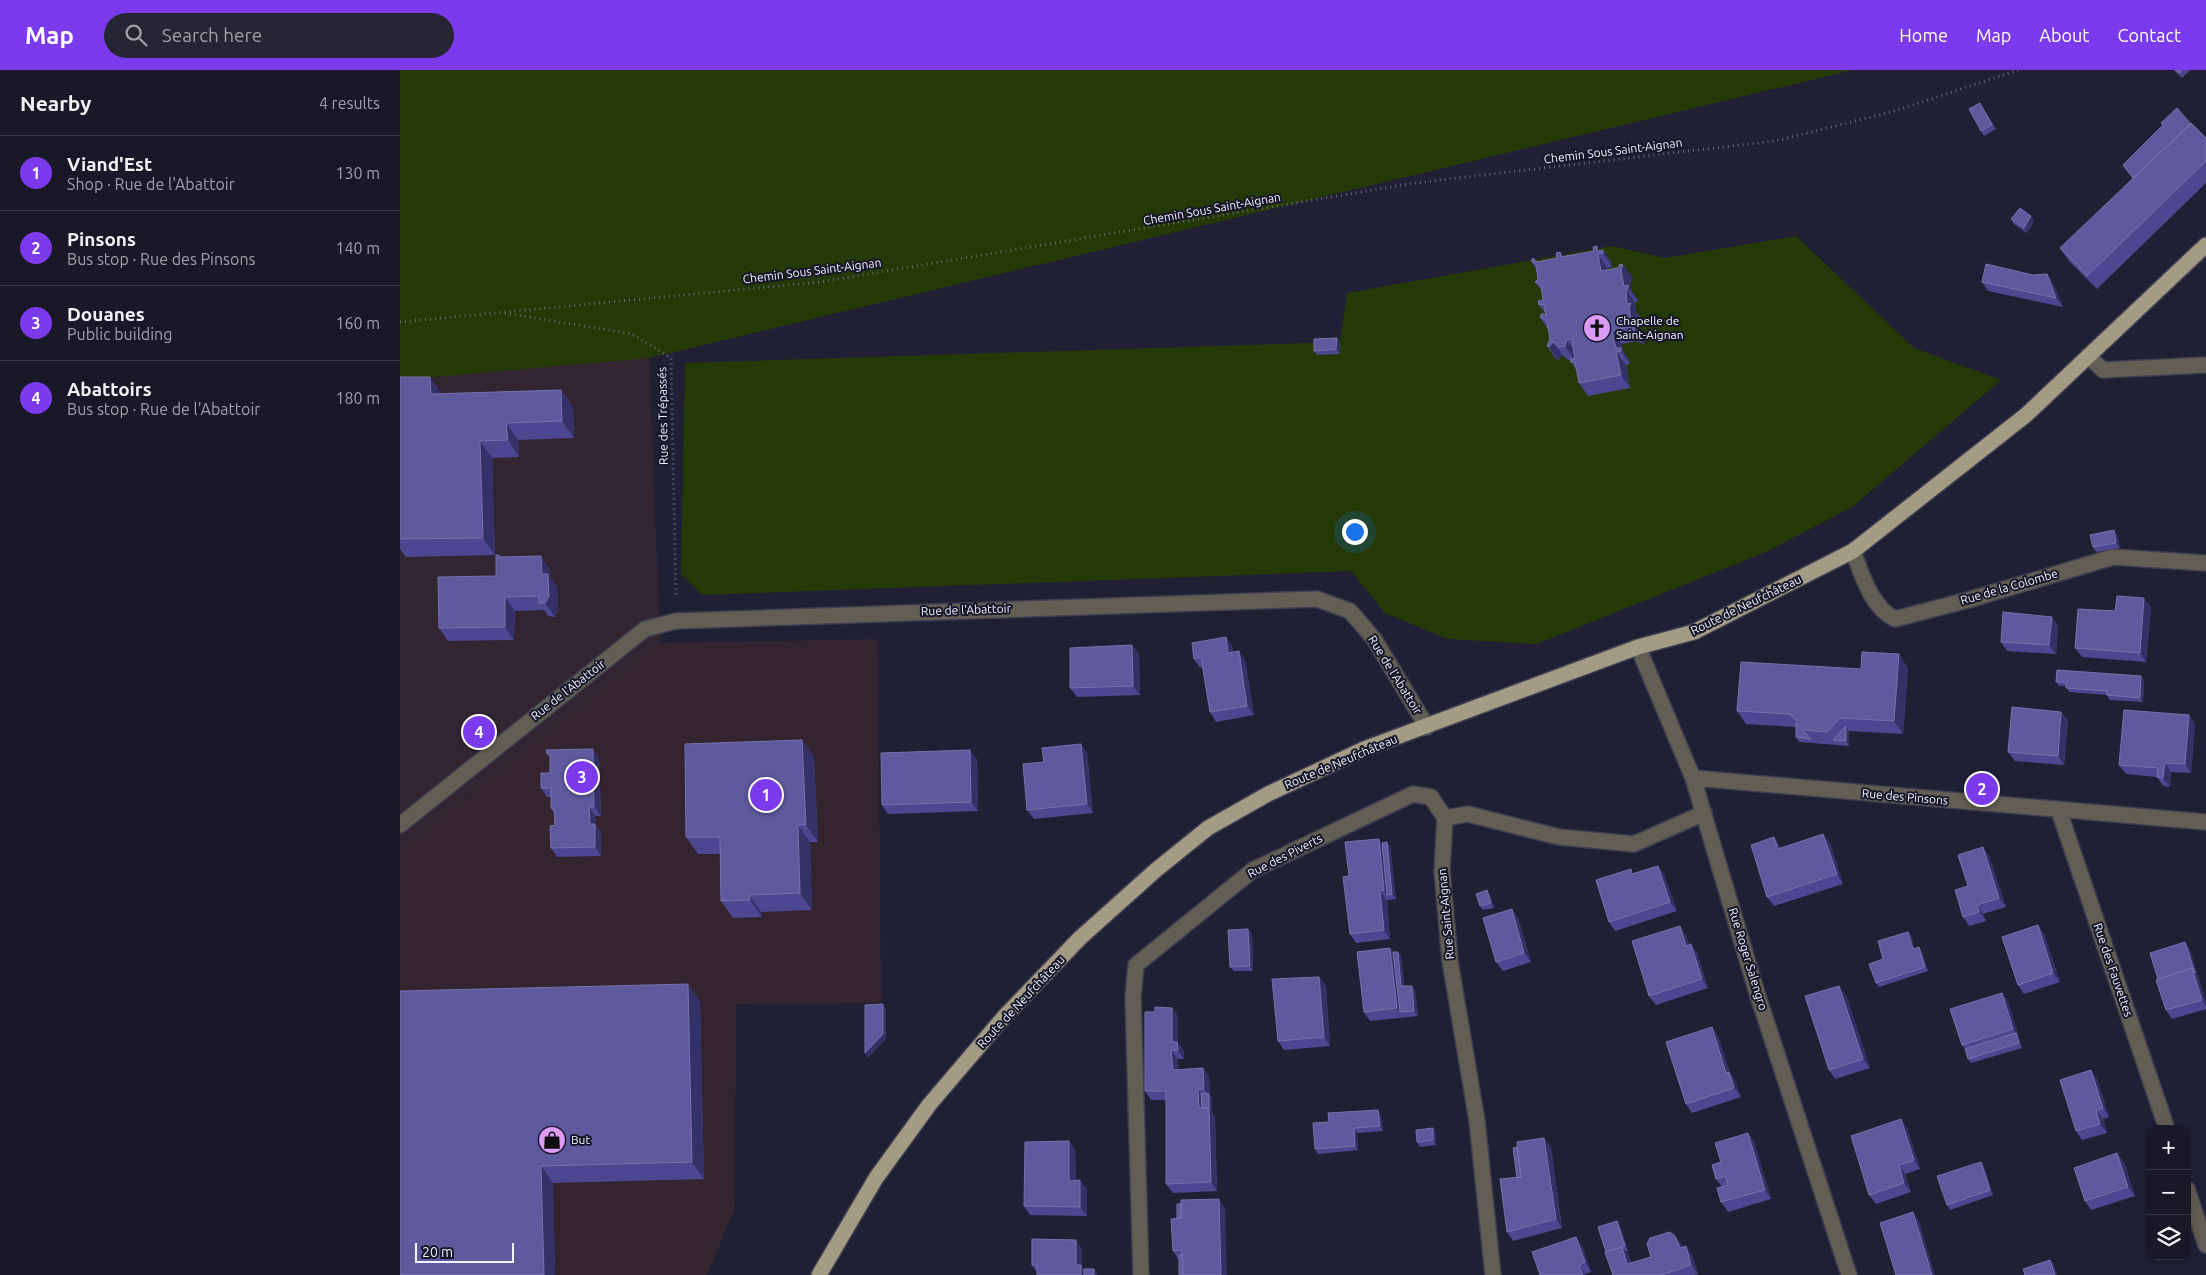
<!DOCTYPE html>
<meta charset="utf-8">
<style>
body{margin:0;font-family:Ubuntu,sans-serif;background:#252534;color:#f1f3f6}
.controls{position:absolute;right:15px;bottom:15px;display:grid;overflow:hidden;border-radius:10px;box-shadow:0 2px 12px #0003}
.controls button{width:45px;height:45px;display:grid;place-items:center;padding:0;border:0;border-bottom:1px solid #363745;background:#181828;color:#f1f3f6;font:25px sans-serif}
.scale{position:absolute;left:15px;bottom:12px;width:99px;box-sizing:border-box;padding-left:5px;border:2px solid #f3f4fd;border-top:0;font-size:14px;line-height:18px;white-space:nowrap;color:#f3f4fd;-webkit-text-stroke:4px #16162a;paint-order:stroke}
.you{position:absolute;left:954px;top:461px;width:18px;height:18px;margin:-12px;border:4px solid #fff;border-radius:50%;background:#1a73e8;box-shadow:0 0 0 8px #1a73e833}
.badge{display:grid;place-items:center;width:32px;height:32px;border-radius:50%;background:#7c3aed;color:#fff;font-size:16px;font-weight:700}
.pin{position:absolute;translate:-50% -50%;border:2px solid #fff;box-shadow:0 1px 5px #0006}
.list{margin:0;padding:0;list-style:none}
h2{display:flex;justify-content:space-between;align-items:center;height:65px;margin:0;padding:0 20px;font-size:21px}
h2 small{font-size:16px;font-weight:400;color:#9fa0a8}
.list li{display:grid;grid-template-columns:32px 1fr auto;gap:15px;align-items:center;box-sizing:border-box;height:75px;padding:0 20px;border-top:1px solid #363745}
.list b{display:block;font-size:19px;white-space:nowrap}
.list p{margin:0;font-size:16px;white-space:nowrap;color:#9fa0a8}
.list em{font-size:16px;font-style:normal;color:#9fa0a8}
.icon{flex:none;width:28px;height:28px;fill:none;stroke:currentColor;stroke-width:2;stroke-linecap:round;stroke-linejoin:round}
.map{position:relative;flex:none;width:1806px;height:1205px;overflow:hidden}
header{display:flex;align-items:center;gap:30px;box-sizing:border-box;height:70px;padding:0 25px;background:#7c3aed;color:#fff}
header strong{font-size:24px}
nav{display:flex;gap:28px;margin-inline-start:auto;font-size:18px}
.search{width:350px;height:45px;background:#252534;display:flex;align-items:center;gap:12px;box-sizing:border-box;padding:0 18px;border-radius:28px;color:#9fa0a8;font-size:19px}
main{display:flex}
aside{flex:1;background:#181828}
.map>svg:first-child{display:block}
.commercial{fill:#33242f}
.industrial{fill:#322431}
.green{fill:#253907}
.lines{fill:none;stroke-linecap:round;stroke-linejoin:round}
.minor-casing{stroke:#3e3e51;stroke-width:18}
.major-casing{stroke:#3e3e51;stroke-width:18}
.path{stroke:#656677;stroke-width:3;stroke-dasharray:1 4;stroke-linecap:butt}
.minor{stroke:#635e54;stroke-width:15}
.major{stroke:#a49b84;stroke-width:15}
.wall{fill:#4d4792}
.shaded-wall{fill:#343068}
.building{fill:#5f5a9e;stroke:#7672ac}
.labels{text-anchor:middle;stroke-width:4;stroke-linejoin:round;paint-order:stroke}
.street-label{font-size:12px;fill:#f3f4fd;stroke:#16162a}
.poi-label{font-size:12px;fill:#f3f4fd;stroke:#16162a;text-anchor:start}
</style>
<header>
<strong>Map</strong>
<div class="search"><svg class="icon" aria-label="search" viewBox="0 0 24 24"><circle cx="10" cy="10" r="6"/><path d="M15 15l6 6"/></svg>Search here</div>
<nav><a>Home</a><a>Map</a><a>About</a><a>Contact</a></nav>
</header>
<main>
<aside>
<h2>Nearby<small>4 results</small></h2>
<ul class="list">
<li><span class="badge">1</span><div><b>Viand'Est</b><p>Shop · Rue de l'Abattoir</p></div><em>130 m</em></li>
<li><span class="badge">2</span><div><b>Pinsons</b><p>Bus stop · Rue des Pinsons</p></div><em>140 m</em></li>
<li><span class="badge">3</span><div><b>Douanes</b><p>Public building</p></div><em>160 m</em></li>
<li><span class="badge">4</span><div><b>Abattoirs</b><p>Bus stop · Rue de l'Abattoir</p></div><em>180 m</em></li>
</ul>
</aside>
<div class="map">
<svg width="1806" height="1205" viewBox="0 0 1806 1205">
<rect width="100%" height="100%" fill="#202035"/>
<path class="commercial" d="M478,569L481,933L336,934L335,1138L307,1205H0V780L260,573Z"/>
<path class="industrial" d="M249,288L260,573L0,780V310Z"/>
<path class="green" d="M0,0H1453L249,288L0,310Z
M1396,166L1514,278L1601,310L1452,437L1368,481L1137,574L1048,569L985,543L951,501L302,525L281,504L285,293L940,272L947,223L1212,176L1265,188Z"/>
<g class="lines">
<g class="minor-casing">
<path id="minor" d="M1688,286L1703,300L1806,295
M1453,481C1462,505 1471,537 1495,549L1568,530L1713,487L1806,493
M1238,577L1293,708L1357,923L1449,1205
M1293,708L1806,752
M1659,741L1767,1059
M0,755L245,559L276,551L917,529L950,541L974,569L1027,657
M1787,1119L1806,1175
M741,1205L733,927L736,895L853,800L1013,724L1031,727L1045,748
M1093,1205L1077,1051L1050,891L1042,801L1045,748L1068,744L1159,767L1234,774L1304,743"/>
</g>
<g class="major-casing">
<path id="major" d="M419,1205L476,1108L529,1035L604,947L680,868L756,800L808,758L868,724L964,679L1238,577L1294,562L1453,481L1626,345L1806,175"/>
</g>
<path class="path" d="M105,243L232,264L271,288L276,528
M0,252L420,212L1015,113L1375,71L1495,41L1618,0"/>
<use href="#minor" class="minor"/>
<use href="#major" class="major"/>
</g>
<path class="wall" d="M1774,0H1790L1782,8Z
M1583,38L1596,59L1584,66L1581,61Z
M1761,53L1806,68V113L1697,219L1669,191L1660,178L1733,109L1723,95L1763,56Z
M1611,149L1634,151L1627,163L1614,154Z
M1203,180L1212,193V197L1207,198L1208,200L1218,198L1223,195L1233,208L1230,213L1232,222L1237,228L1238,232H1235L1236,241L1240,247L1238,251L1241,266L1245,272L1243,274L1238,271L1221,274L1223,281L1230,291V294L1226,295L1230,318L1188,326L1179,313L1177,301L1171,292L1170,290H1168L1162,285L1158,290L1156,289L1147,276L1150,269L1149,261L1140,247L1146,246V244L1139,235L1143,230L1142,221L1135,212L1138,209L1136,199L1131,191L1137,192L1157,188L1160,182L1163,186Z
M1647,204L1653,213L1663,237L1588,221L1582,212L1633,205Z
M937,268L940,272V284L917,285L914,281Z
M0,307L42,324L161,320L173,337L174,368L118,370L119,387L92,388L95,485L6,487L0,479Z
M1714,460L1717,465L1720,478L1696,482L1693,477Z
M99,485L100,487L150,500V507L157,517L158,539L155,547L148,546L144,540L115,541L114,570L48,571L39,558L96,506Z
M1751,537L1746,592L1682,587L1675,578L1715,541Z
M1652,547L1658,556L1656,584L1607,581L1601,572Z
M732,575L739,584L740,625L677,627L670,618Z
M832,576L833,582L845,590L854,645L816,652L810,642L802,597L800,598L794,589Z
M1508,598L1503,664L1449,661V676L1399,672L1396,667V657L1346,654L1337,641L1461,599Z
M1744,611L1743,632L1710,630L1707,625L1669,622L1666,616H1659L1656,612Z
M1661,642L1668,651L1664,695L1615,691L1608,682Z
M1789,645L1795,654L1791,703L1771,702L1770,717L1763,716L1757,707L1726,704L1719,695Z
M687,683L693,743L634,749L627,740L644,692Z
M147,684L199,688L201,746H195L196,755L201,763V786L157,787L151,778L155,755L154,743L151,738V727H147L141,718L150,703V688Z
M414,687L418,772H410L412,840L361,842L362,847L333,848L321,831L320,784H298L286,767Z
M577,689L578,741L488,744L482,735Z
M982,773L990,776L996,829L987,830L990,869L956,873L950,864L949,806Z
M1430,773L1443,814L1374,836L1367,827L1380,776L1381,778Z
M1589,786L1606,837L1583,844L1586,851L1569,856L1563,847L1568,816Z
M1258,796L1264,805L1277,841L1215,861L1209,852L1234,803Z
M1087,820L1090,825L1094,838L1083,840L1080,836Z
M1118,848L1131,892L1103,901L1096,892Z
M1638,855L1644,864L1660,912L1624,924L1618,915Z
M848,859L852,864L853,901H834L830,897Z
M1508,862L1511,866L1514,879L1522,882L1528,901L1479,917L1476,913L1483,889Z
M1286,865L1289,875L1297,883L1308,918L1256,935L1249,926Z
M1789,877L1806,933V939L1772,949L1766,940L1758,909Z
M993,882H998L1001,886L1004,916L1015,921L1018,946L970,951L964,942Z
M919,907L926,916L930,976L884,980L878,971Z
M1602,923L1608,932L1622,978L1571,993L1568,989L1565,979L1562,975Z
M1446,925L1470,998L1435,1009L1429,1000Z
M300,931L304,1109L153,1113L155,1205H0Z
M772,938L778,947V973L784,981V989H778V1000L803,998L809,1007L810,1026L812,1028V1043L815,1047L817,1121L773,1123L766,1114V1030H751L745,1021L755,942Z
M1318,966L1330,1003L1335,1011L1341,1027L1292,1043L1286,1034Z
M1697,1009L1709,1047L1703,1049L1707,1063L1682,1070L1676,1061Z
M981,1045L983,1061L957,1063L958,1080L918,1084L915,1079L929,1052Z
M1507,1058L1520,1099L1505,1104L1511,1122L1476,1134L1469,1125Z
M1036,1062V1075L1020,1077L1017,1072Z
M1348,1063L1354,1072L1371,1129L1328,1142L1321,1132L1322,1117L1316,1109L1321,1092Z
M669,1071L675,1080L676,1110L687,1119V1146L630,1145L624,1136Z
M1151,1077L1162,1158L1113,1171L1107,1162L1117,1108Z
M1724,1092L1735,1126L1691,1140L1685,1131Z
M1584,1096L1593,1125L1550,1140L1547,1135Z
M825,1138L779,1190L773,1181L777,1148Z
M1220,1156L1228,1181L1225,1182L1229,1186L1231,1193L1251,1187L1282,1175V1177L1292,1185L1298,1204L1294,1205H1213L1206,1182Z
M1176,1167L1182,1176L1191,1202L1185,1204L1186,1205H1140Z
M682,1179V1197L684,1199H694L697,1205H637V1203L632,1195Z"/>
<path class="shaded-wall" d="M1631,146L1634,151L1627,163L1624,158Z
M1203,180L1212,193V197L1203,183Z
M1198,184L1207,198L1210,214L1201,201Z
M1223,195L1233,208L1230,213L1232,221L1237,228L1238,232L1228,218L1224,216L1221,200Z
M1647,204L1653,213L1663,237L1656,228Z
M1226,219L1235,232L1236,241L1240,247L1238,251L1241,266L1245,272L1243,274L1234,261L1232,255L1227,234Z
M1212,261L1221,274L1223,281L1230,291V294L1221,281L1216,278Z
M937,268L940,272V284L936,279Z
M1167,270L1176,283L1174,289L1165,276Z
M1153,272L1162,285L1158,290L1149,277Z
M1216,282L1226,295L1230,318L1221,305Z
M30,307L42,324H31Z
M161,320L173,337L174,368L162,351Z
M106,353L118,370L119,387L108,370Z
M80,371L92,388L95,485L83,468Z
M1714,460L1717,465L1720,478L1716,473Z
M141,486L150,500V507L157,517L158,539L155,547L145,533L142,504Z
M105,527L115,541L114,570L105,557Z
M1744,528L1751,537L1746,592L1740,583Z
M1652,547L1658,556L1656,584L1649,575Z
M826,567L832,576L834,592L828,583Z
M732,575L739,584L740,625L733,616Z
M839,581L845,590L854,645L847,636Z
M1499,584L1508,598L1503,664L1494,651Z
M1741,606L1744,611L1743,632L1740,628Z
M1661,642L1668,651L1664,695L1658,686Z
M1789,645L1795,654L1791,703L1785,694Z
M1446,656L1449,661V676L1446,671Z
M402,670L414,687L418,772L406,755Z
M681,674L687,683L693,743L687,734Z
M193,679L199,688L201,746L194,737Z
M570,680L577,689L578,741L571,732Z
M1765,693L1771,702L1770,717L1763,708Z
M189,737L195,746L196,755L201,763V786L195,777L190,754Z
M398,755L410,772L412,840L400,823Z
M1423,764L1430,773L1443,814L1437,804Z
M1374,767L1380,776L1384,788L1378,779Z
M979,769L985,778L987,825L984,820Z
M987,772L990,776L996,829L992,824Z
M1583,777L1589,786L1606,837L1599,828Z
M1258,796L1264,805L1277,841L1270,832Z
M1087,820L1090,825L1094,838L1091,833Z
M980,821L987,830L990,869L984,860Z
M349,825L361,842L362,847L350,830Z
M1577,835L1583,844L1586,851L1579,842Z
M1112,839L1118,848L1131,892L1124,883Z
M1638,855L1644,864L1660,912L1653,903Z
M1280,856L1286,865L1292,885L1286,876Z
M848,859L852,864L853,901L850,896Z
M1508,862L1511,866L1516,884L1513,879Z
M1785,872L1789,877L1806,933V936L1802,930L1792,898Z
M1291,874L1297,883L1308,918L1302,909Z
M1519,877L1522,882L1528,901L1525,897Z
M990,878L997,887L1000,942L1003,947L997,938Z
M998,882L1001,886L1004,921L1001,916Z
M919,907L926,916L930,976L924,967Z
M288,914L300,931L304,1109L292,1092Z
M1012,916L1015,921L1018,946L1014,941Z
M1439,916L1446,925L1470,998L1463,989Z
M1602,923L1608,932L1622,978L1619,973L1616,963L1613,959Z
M483,934L486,939V969L468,988L465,983Z
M772,938L778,947V973L784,981V989L772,972Z
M1312,957L1318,966L1330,1003L1335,1011L1341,1027L1334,1018L1326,1003Z
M771,980L778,989L779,1009L773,1000Z
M803,998L809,1007L810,1026L812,1028V1043L815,1047L817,1121L811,1112L809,1025L804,1019Z
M1691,1000L1697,1009L1709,1047L1703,1038Z
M798,1019L805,1028L802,1042L799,1038Z
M978,1040L981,1045L983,1061L980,1056Z
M1696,1040L1703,1049L1707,1063L1700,1054Z
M1501,1049L1507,1058L1520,1099L1514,1090Z
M954,1058L957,1063L958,1080L955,1076Z
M1033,1058L1036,1062V1075L1033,1070Z
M1348,1063L1354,1072L1371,1129L1365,1120Z
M1144,1068L1151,1077L1162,1158L1156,1149Z
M669,1071L675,1080L676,1120L669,1111Z
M1717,1083L1724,1092L1735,1126L1728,1117Z
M1581,1092L1584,1096L1593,1125L1590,1120Z
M1499,1095L1505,1104L1511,1122L1504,1113Z
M141,1096L153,1113L155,1205H144Z
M680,1110L687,1119V1146L680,1137Z
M819,1129L825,1138L827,1205H821Z
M1513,1142L1519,1151L1535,1205H1532Z
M1217,1151L1220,1156L1228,1181L1225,1176Z
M1275,1166L1282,1175L1286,1187L1280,1178Z
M1176,1167L1182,1176L1191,1202L1185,1192Z
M676,1170L682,1179V1197L687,1205H681L676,1195Z
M1286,1176L1292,1185L1298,1204L1291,1195Z
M1222,1177L1229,1186L1234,1204L1227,1194Z
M1650,1190L1654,1194L1657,1205H1655Z
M1179,1195L1185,1204L1186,1205H1183Z
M694,1199L697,1204V1205H694Z"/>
<path class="building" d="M1775,0H1782L1779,3Z
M1580,33L1592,55L1581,61L1569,39Z
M1777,38L1791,54L1733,108L1723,95L1763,55L1761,53Z
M1791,53L1806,68V91L1687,206L1660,178Z
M1620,138L1631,146L1624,158L1611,149Z
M1197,176V181L1203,180V183L1198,184L1201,201L1218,198L1220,194L1223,195L1221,200L1224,216L1228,215V218L1226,219L1227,234L1231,233L1229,238L1232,255L1235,259L1234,261L1229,257L1212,261L1216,278H1221V281L1216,282L1221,305L1179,313L1175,292H1171L1170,289H1175L1172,269L1167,270L1165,276L1159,277L1153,272L1149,277L1147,276L1150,269L1147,251L1140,247L1142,243L1146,246L1144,234L1139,235L1138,231L1143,230L1141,215L1135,212L1138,209L1136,194L1131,191L1133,188L1137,192L1157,188L1156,183L1160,182L1161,187L1194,181L1193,177Z
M1586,194L1633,205L1647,204L1656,228L1582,212Z
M937,268L936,279L914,281V269Z
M0,307H30L31,324L161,320L162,351L106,353L108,370L80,371L83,468L0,469Z
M1714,460L1716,473L1693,477L1690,465Z
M96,485H99V487L141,486L142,504H148L149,526L145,533H139V526L105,527V557L39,558L38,507L96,506Z
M1717,526L1744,528L1740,583L1675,578L1678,539L1715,541Z
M1603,542L1652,547L1649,575L1601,572Z
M826,567L828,583L839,581L847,636L810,642L801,587L794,589L792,573Z
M732,575L733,616L670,618V578Z
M1462,582L1499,584L1494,651L1440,648L1427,662L1405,660L1390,644L1337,641L1341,592L1461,599Z
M1657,600L1741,606L1740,628L1707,625V621L1666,618V612H1656Z
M1612,637L1661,642L1658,686L1608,682Z
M1724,640L1789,645L1785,694L1765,693L1763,708L1757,707L1758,698L1719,695Z
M1396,653L1411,669L1396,667Z
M1446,656V671L1433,670Z
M402,670L406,755H398L400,823L349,825L350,830L321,831L320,767H286L285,674Z
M681,674L687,734L627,740L623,694L644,692L642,678Z
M193,679L194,737H189L190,754H195V777L151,778L150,756L155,755L154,739L151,738V718H141V703H150V684H147L146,680Z
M570,680L571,732L482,735L481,683Z
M1423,764L1437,804L1367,827L1351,775L1374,767L1378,779Z
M979,769L984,820L980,821L984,860L950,864L943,807L949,806L945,772Z
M987,772L992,824L987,825L982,773Z
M1583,777L1599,828L1577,835L1579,842L1563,847L1555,820L1568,816L1558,785Z
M1258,796L1270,832L1209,852L1196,810L1231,799L1232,804Z
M1087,820L1091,833L1080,836L1076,824Z
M1112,839L1124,883L1096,892L1083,848Z
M1638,855L1653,903L1618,915L1602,867Z
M1280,856L1286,876L1291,874L1302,909L1249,926L1232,871Z
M848,859L850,896L830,897L828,860Z
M1508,862L1513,879L1519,877L1525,897L1476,913L1469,894L1483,889L1478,871Z
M1785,872L1795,903L1792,898L1758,909L1750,883Z
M990,878L997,938L964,942L957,882Z
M993,882H998L1001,916H1012L1014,941L1000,942Z
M1792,898L1802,930L1766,940L1756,910Z
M919,907L924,967L878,971L872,909Z
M288,914L292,1092L141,1096L144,1205H0V921Z
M1439,916L1463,989L1429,1000L1405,926Z
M1602,923L1613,959L1562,975L1550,939Z
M483,934V964L465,983V935Z
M755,937L772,938V972H777L778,980H771L773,1000L803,998L804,1019H798L799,1038H809L811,1112L766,1114V1021H745V942H755Z
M1312,957L1326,1003L1329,1002L1334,1018L1286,1034L1266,972Z
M1616,963L1619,973L1568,989L1565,979Z
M1691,1000L1703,1038L1696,1040L1700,1054L1676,1061L1660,1010Z
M801,1023L809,1024V1038H802Z
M978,1040L980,1056L954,1058L955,1076L915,1079L913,1053L929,1052L928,1043Z
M1501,1049L1514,1090L1499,1095L1504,1113L1469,1125L1451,1066Z
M1033,1058V1070L1017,1072L1016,1060Z
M1348,1063L1365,1120L1321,1132L1317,1118L1328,1115L1325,1106L1316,1109L1312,1095L1321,1092L1315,1073Z
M1144,1068L1156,1149L1107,1162L1100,1109L1121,1107L1117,1072Z
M669,1071V1111L680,1110V1137L624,1136L625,1072Z
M1117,1077L1121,1107L1117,1108L1113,1078Z
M1717,1083L1728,1117L1685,1131L1674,1098Z
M1581,1092L1590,1120L1547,1135L1537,1106Z
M819,1129L821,1205H783L782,1180L773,1181L771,1149L781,1148V1130Z
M777,1134H781V1148H777Z
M1513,1142L1532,1205H1496L1480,1153Z
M1217,1151L1225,1176L1206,1182L1198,1157Z
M1270,1162L1275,1166L1280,1178L1286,1176L1291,1195L1261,1205H1213L1205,1182L1222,1177L1227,1194L1251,1187L1247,1174L1250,1168Z
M1176,1167L1185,1192L1179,1195L1183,1205H1140L1132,1182Z
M632,1169L676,1170V1195H681V1205H637V1195H632Z
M779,1185H782L783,1205H779Z
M1650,1190L1655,1205H1625L1623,1199Z
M684,1199H694V1205H684Z"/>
<defs>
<g id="church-disc" transform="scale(1.4375)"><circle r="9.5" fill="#db9af6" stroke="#16162a"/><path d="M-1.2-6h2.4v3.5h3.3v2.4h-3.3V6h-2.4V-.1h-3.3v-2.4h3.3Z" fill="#111"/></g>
<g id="shop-disc" transform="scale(1.4375)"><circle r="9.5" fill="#db9af6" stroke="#16162a"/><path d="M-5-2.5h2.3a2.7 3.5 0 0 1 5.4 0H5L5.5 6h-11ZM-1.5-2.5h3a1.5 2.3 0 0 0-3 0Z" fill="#111"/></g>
</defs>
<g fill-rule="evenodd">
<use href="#church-disc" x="1197" y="258"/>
<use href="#shop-disc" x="152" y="1070"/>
</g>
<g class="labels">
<g class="street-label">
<text transform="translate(1213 81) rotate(-7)" y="4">Chemin Sous Saint-Aignan</text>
<text transform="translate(812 139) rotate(-10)" y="4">Chemin Sous Saint-Aignan</text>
<text transform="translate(412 201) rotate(-7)" y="4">Chemin Sous Saint-Aignan</text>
<text transform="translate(263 346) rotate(-91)" y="4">Rue des Trépassés</text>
<text transform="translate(1609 517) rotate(-16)" y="4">Rue de la Colombe</text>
<text transform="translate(1346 535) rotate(-26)" y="4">Route de Neufchâteau</text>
<text transform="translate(566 540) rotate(-2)" y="4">Rue de l'Abattoir</text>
<text transform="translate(995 605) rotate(58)" y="4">Rue de l'Abattoir</text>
<text transform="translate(168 620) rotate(-38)" y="4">Rue de l'Abattoir</text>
<text transform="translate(941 692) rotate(-23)" y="4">Route de Neufchâteau</text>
<text transform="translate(1505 727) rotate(5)" y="4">Rue des Pinsons</text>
<text transform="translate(885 786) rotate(-27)" y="4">Rue des Piverts</text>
<text transform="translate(1046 844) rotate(-95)" y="4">Rue Saint-Aignan</text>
<text transform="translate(1348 889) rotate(73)" y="4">Rue Roger Salengro</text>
<text transform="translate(1713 900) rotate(71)" y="4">Rue des Fauvettes</text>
<text transform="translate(621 932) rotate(-47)" y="4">Route de Neufchâteau</text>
</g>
<g class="poi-label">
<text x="1216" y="255">Chapelle de<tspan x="1216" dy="14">Saint-Aignan</tspan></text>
<text x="171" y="1074">But</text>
</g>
</g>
</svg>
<div class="controls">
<button>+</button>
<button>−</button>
<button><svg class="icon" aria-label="layers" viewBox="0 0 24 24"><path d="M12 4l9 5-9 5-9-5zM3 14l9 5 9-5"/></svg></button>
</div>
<div class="scale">20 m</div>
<div class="you"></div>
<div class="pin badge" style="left:366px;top:725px">1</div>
<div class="pin badge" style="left:1582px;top:719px">2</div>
<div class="pin badge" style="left:182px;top:707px">3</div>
<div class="pin badge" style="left:79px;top:662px">4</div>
</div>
</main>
